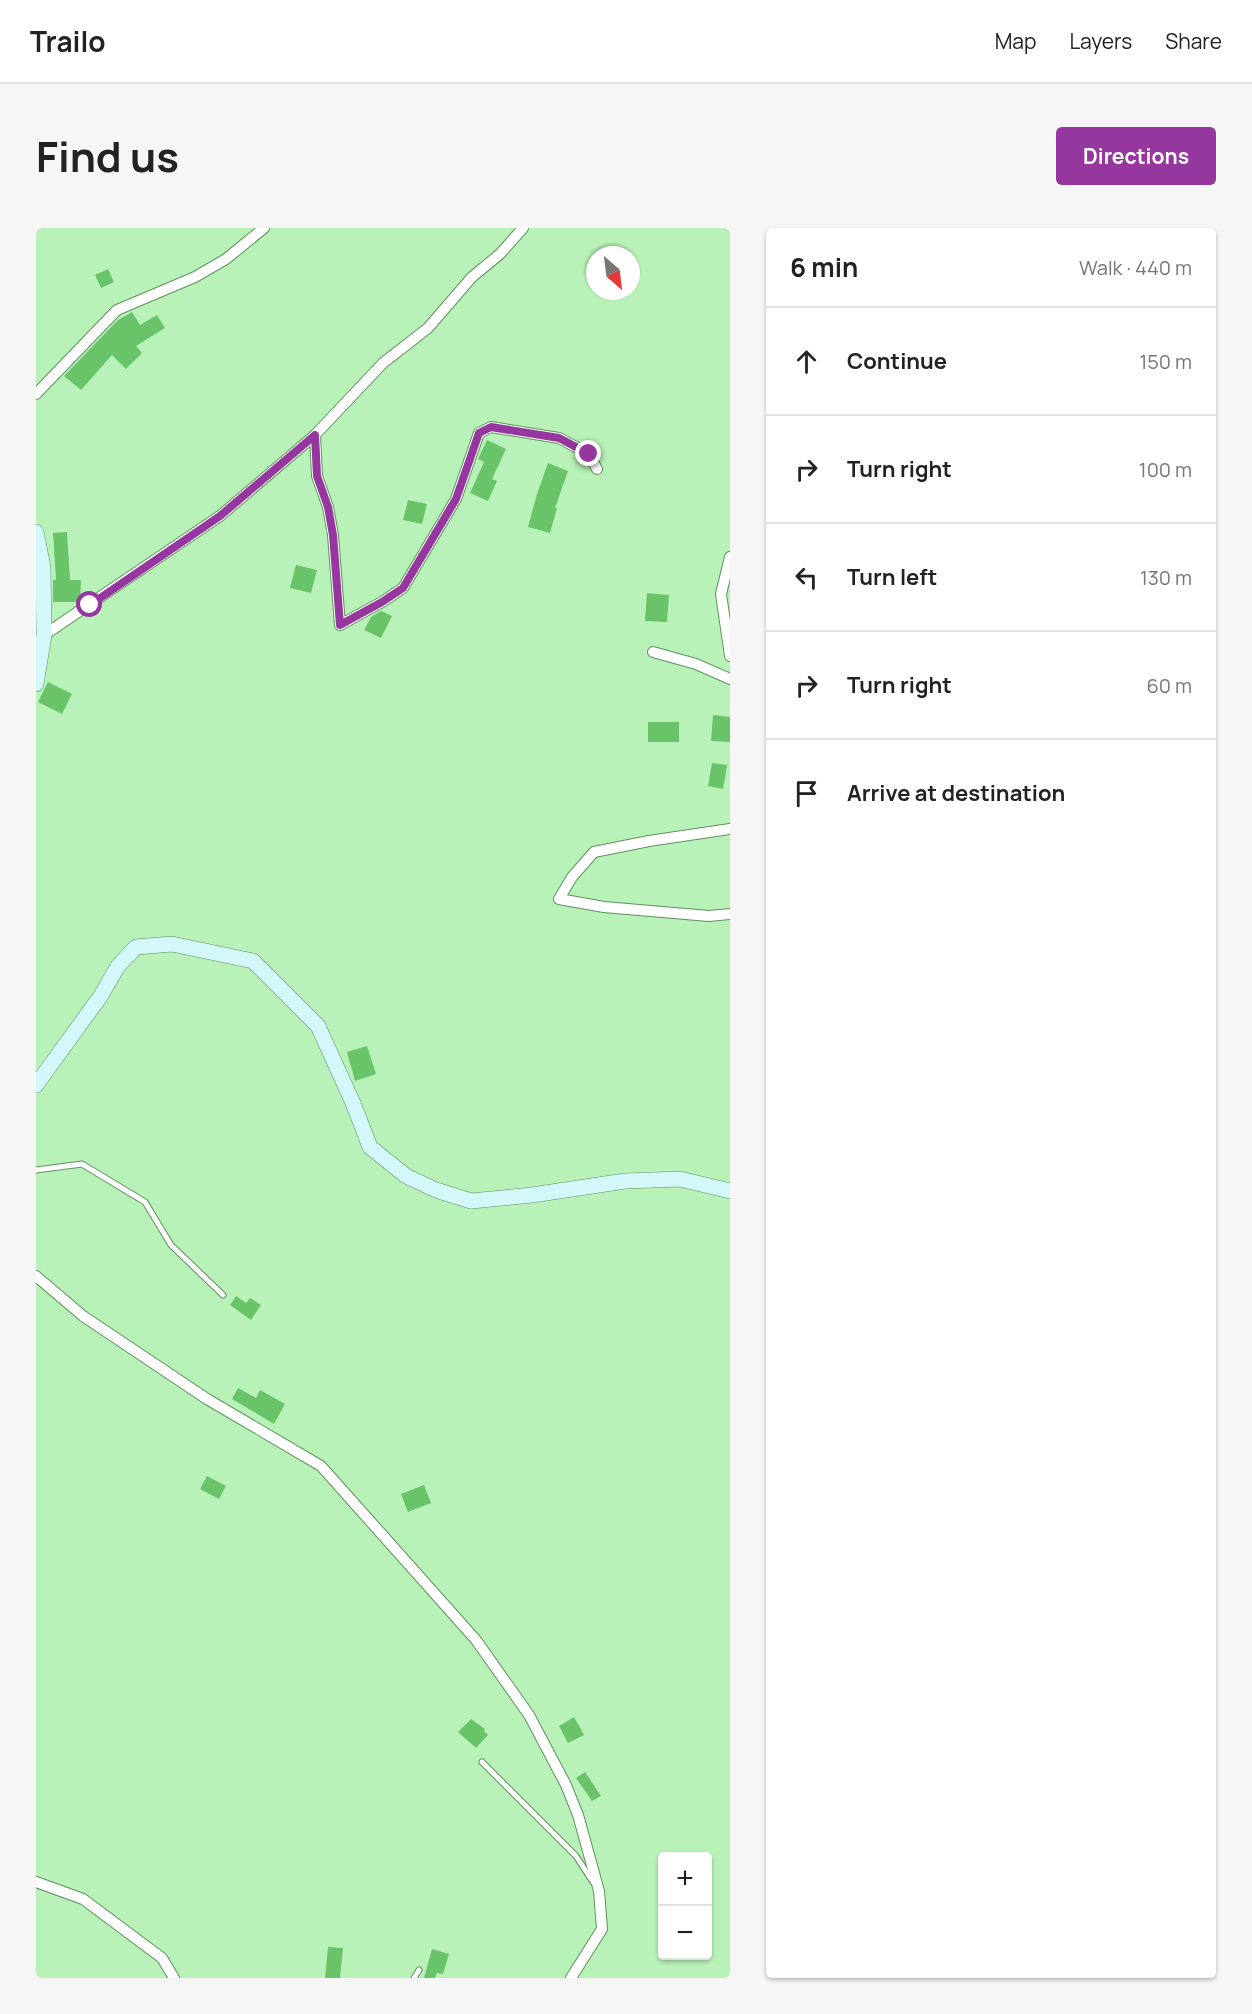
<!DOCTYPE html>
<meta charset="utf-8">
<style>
body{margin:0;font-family:Manrope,sans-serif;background:#f6f6f6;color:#222}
.controls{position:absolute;right:18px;bottom:18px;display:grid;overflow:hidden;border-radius:6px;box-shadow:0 2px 4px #0004}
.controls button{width:54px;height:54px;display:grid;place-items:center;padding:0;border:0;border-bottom:2px solid #e0e0e0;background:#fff;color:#222;font:30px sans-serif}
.compass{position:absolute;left:550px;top:18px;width:54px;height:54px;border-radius:50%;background:#fff;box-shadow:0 2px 4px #0004;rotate:152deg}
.stop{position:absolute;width:18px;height:18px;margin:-14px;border:4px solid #9637a0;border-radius:50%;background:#fff}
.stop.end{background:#9637a0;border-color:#fff;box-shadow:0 2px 6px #0008}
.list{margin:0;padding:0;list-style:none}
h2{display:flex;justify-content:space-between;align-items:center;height:78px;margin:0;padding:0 24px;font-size:26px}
h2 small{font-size:20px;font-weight:400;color:#767676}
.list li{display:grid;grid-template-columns:39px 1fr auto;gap:18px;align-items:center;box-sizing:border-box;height:108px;padding:0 24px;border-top:2px solid #e0e0e0}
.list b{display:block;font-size:22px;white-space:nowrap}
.list em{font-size:20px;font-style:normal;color:#767676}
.icon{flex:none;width:33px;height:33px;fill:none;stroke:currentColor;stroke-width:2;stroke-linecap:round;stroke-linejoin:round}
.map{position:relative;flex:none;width:694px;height:1750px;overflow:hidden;border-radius:6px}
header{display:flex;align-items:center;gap:36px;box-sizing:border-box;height:84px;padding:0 30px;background:#fff;border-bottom:2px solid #e0e0e0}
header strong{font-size:28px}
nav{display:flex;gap:33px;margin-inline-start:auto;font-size:21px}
.intro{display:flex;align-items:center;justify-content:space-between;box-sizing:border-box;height:144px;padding:0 36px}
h1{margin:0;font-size:42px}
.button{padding:15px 27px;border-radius:6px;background:#9637a0;color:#fff;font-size:21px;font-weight:700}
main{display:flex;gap:36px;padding:0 36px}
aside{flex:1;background:#fff;border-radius:6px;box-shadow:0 2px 4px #0004}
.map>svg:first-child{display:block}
.building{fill:#69c469}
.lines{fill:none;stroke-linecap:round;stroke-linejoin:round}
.lane-casing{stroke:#5d925c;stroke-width:7}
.street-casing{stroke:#5d925c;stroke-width:12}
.secondary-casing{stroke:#5d925c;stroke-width:16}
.lane{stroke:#fff;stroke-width:5}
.street{stroke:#fff;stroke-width:10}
.secondary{stroke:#d4f7fa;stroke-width:15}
.route{stroke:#9637a0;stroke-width:8}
</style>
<header>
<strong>Trailo</strong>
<nav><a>Map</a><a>Layers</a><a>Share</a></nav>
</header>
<div class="intro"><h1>Find us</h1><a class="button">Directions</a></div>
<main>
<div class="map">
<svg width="694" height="1750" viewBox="0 0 694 1750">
<rect width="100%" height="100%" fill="#b9f2b8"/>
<path class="building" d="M72,41L78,54L65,60L59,47Z
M96,84L104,97L121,87L129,100L100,118L106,125L90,141L76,127L45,162L28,148L82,92Z
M451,212L470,221L456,251L461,253L452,273L434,265L448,234L442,231Z
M512,235L532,243L519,280H521L514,305L492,299L501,266Z
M372,272L391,276L386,296L367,292Z
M31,304L34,352H45L44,374H17V352H20L17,305Z
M260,337L281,342L275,365L254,360Z
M611,365L633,367L631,394L609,393Z
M345,383L356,388L345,410L328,402L335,389Z
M12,454L36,466L26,486L2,474Z
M677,487L694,489V514L675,513Z
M612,494H643V514H612Z
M676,535L691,537L687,561L672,558Z
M331,818L340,846L319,853L311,824Z
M200,1068L210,1075L214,1070L225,1077L215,1092L194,1077Z
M202,1160L220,1170L224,1162L249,1176L238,1196L196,1171Z
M171,1248L190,1258L183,1271L164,1261Z
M388,1257L395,1275L372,1284L365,1266Z
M538,1489L548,1507L532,1515L523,1498Z
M435,1491L449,1501L448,1503L452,1507L440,1520L422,1504Z
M549,1544L565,1568L556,1573L540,1550Z
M292,1719L307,1720L304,1750H289Z
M396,1721L413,1726L407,1746L401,1745L399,1750H388Z"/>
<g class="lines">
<g class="lane-casing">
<path id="lane" d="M0,942L46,936L109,974L135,1017L187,1067
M446,1534L540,1628L557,1654
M378,1750L383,1742"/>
</g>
<g class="street-casing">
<path id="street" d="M0,166L81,82L159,49L190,31L228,0
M279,207L281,248L292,279L297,307L304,397L346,374L367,360L420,271L443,205L455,199L523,210L553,226L561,241
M694,329L685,366L694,428
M8,407L184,288L279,207L347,135L392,100L436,49L464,26L487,0
M617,424L660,436L694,451
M694,601L613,613L558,624L536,649L523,671L568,679L673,688L694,686
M0,1048L47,1088L171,1171L285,1238L440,1412L493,1487L530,1557L542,1587L563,1663L566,1701L535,1750
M0,1654L47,1671L126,1730L138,1750"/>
</g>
<g class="secondary-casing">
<path id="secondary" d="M0,304L7,339L8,407L0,456
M0,857L64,769L82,738L100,719L136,716L217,733L282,798L317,875L334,919L370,948L400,962L435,973L496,967L589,953L644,951L694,963"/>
</g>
<use href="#lane" class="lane"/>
<use href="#street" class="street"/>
<use href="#secondary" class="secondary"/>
</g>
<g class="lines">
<path class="route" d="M54,377L184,288L279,207L281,248L292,279L297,307L304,397L346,374L367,360L420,271L443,205L455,199L523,210L553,226"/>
</g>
</svg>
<div class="controls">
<button>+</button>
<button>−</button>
</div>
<svg class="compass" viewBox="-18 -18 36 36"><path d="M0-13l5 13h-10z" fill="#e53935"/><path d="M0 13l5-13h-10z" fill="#767676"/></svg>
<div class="stop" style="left:54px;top:377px"></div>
<div class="stop end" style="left:553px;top:226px"></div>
</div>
<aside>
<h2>6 min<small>Walk · 440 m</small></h2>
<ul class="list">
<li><svg class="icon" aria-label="ahead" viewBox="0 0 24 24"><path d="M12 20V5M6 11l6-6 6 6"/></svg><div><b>Continue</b></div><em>150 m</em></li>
<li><svg class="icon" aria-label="right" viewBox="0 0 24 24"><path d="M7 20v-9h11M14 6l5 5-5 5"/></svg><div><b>Turn right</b></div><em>100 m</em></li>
<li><svg class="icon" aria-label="left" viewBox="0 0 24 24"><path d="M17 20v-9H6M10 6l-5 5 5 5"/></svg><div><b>Turn left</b></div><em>130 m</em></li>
<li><svg class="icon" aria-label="right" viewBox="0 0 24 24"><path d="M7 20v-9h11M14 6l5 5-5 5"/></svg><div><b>Turn right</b></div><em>60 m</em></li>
<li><svg class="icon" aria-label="arrive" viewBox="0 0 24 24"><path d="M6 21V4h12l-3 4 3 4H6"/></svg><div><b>Arrive at destination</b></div></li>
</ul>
</aside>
</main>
